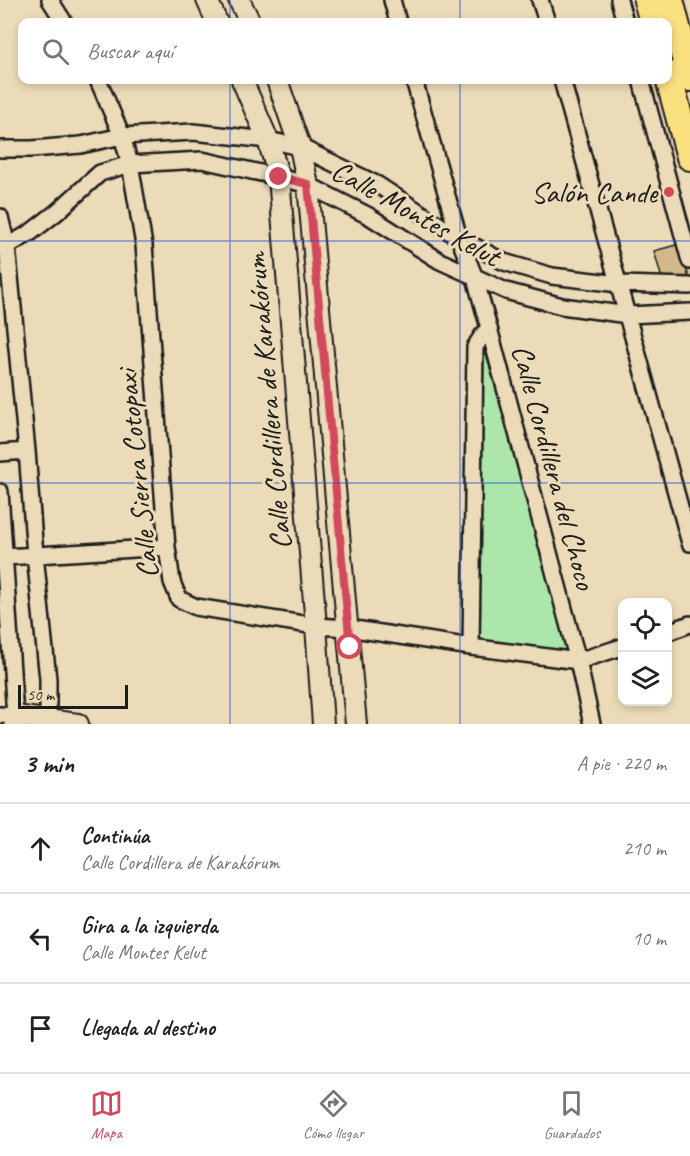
<!DOCTYPE html>
<html lang="es">
<meta charset="utf-8">
<style>
body{margin:0;font-family:Caveat,sans-serif;background:#f6f6f6;color:#222}
.controls{position:absolute;right:18px;bottom:18px;display:grid;overflow:hidden;border-radius:12px;box-shadow:0 3px 9px #0003}
.controls button{width:54px;height:54px;display:grid;place-items:center;padding:0;border:0;border-bottom:2px solid #e0e0e0;background:#fff;color:#222;font:30px sans-serif}
.scale{position:absolute;left:18px;bottom:15px;width:110px;box-sizing:border-box;padding-left:6px;border:3px solid #1c1c1c;border-top:0;font-size:16px;line-height:21px;white-space:nowrap;color:#1c1c1c;-webkit-text-stroke:4px #ecdbb8;paint-order:stroke}
.stop{position:absolute;width:18px;height:18px;margin:-14px;border:4px solid #d1495b;border-radius:50%;background:#fff}
.stop.end{background:#d1495b;border-color:#fff;box-shadow:0 2px 6px #0008}
.list{margin:0;padding:0;list-style:none}
h2{display:flex;justify-content:space-between;align-items:center;height:78px;margin:0;padding:0 24px;font-size:26px}
h2 small{font-size:20px;font-weight:400;color:#767676}
.list li{display:grid;grid-template-columns:39px 1fr auto;gap:18px;align-items:center;box-sizing:border-box;height:90px;padding:0 24px;border-top:2px solid #e0e0e0}
.list b{display:block;font-size:22px;white-space:nowrap}
.list p{margin:0;font-size:20px;white-space:nowrap;color:#767676}
.list em{font-size:20px;font-style:normal;color:#767676}
.icon{flex:none;width:33px;height:33px;fill:none;stroke:currentColor;stroke-width:2;stroke-linecap:round;stroke-linejoin:round}
.map{position:relative;flex:none;width:690px;height:724px;overflow:hidden}
.search{position:absolute;background:#fff;box-shadow:0 3px 9px #0003;left:18px;right:18px;top:18px;height:66px;display:flex;align-items:center;gap:15px;box-sizing:border-box;padding:0 21px;border-radius:12px;color:#767676;font-size:22px}
.sheet{height:348px;background:#fff}
nav{display:flex;justify-content:space-around;align-items:center;box-sizing:border-box;height:84px;border-top:2px solid #e0e0e0;background:#fff;font-size:16px;color:#767676}
nav a{display:grid;justify-items:center;gap:3px}
nav .on{color:#d1495b}
.map>svg:first-child{display:block}
.green{fill:#ace6ab;stroke:#648164;stroke-width:1.5}
.shadow{fill:#0003}
.building{fill:#d4b88b;stroke:#1c1c1c;stroke-width:1.5}
.lines{fill:none;stroke-linecap:round;stroke-linejoin:round}
.minor-casing{stroke:#1c1c1c;stroke-width:20}
.tertiary-casing{stroke:#1c1c1c;stroke-width:24}
.trunk-casing{stroke:#1c1c1c;stroke-width:30}
.minor{stroke:#ecdbb8;stroke-width:15}
.tertiary{stroke:#ecdbb8;stroke-width:20}
.trunk{stroke:#fbe080;stroke-width:26}
.route{stroke:#d1495b;stroke-width:8}
.grid{fill:none;stroke:#1d4ed8;stroke-width:1.5;stroke-opacity:0.55}
.poi-dot{fill:#d1495b;stroke:#ecdbb8;stroke-width:2}
.labels{text-anchor:middle;stroke-width:6;stroke-linejoin:round;paint-order:stroke}
.poi-label{font-size:30px;fill:#1c1c1c;stroke:#ecdbb8;text-anchor:end}
.street-label{font-size:30px;fill:#1c1c1c;stroke:#ecdbb8}
</style>
<div class="map">
<svg width="690" height="724" viewBox="0 0 690 724">
<rect width="100%" height="100%" fill="#ecdbb8"/>
<filter id="ink" filterUnits="userSpaceOnUse"><feTurbulence type="fractalNoise" baseFrequency=".0167" numOctaves="2"/><feDisplacementMap in="SourceGraphic" scale="12" xChannelSelector="R" yChannelSelector="G"/><feConvolveMatrix kernelMatrix="1 2 1 2 8 2 1 2 1" color-interpolation-filters="sRGB"/></filter>
<g filter="url(#ink)">
<path class="green" d="M484,347L570,654L480,642Z"/>
<path class="shadow" d="M684,250L690,272V283H669Z"/>
<path class="building" d="M680,244L689,279H662L654,251Z"/>
<g class="lines">
<g class="minor-casing">
<path id="minor" d="M50,0L64,22
M392,0L398,22
M540,0L547,22
M619,0L625,22
M98,80L122,136L130,164L144,245L167,547L172,582L179,599L196,607L316,626L348,628L471,647L578,661L622,647
M414,80L459,238L475,278L489,328L578,661L592,724
M562,80L690,543
M641,80L690,261
M0,149H32L81,145L122,136L193,132L268,140L300,147L378,185L459,238L504,262L552,276L619,284L690,286
M0,217L7,246L27,451L35,555L48,679V719
M0,247L7,246L30,233L57,212L100,173L130,164L202,160L279,177L308,185L369,216L440,261L506,291L562,306L628,315L690,312
M0,453L27,451
M0,492L15,716L0,715
M5,557L167,547
M668,632L690,624
M471,647L475,347L482,336L489,328"/>
</g>
<g class="tertiary-casing">
<path id="tertiary" d="M207,0L217,22
M239,0L250,22
M242,80L268,140L279,177L316,626L323,724
M277,80L300,147L308,185L356,724
M15,724V716L78,724"/>
</g>
<g class="trunk-casing">
<path id="trunk" d="M647,0L653,22
M670,0L690,78
M668,75L690,157"/>
</g>
<use href="#minor" class="minor"/>
<use href="#tertiary" class="tertiary"/>
<use href="#trunk" class="trunk"/>
</g>
</g>
<g class="lines" filter="url(#ink)">
<path class="route" d="M279,177L308,184L350,647"/>
</g>
<path class="grid" d="M230,0V22M460,0V22M230,80V724M460,80V724M0,241H690M0,483H690"/>
<circle class="poi-dot" cx="669" cy="192" r="6"/>
<g class="labels">
<g class="poi-label">
<text x="657" y="202">Salón Cande</text>
</g>
<g class="street-label">
<text transform="translate(416 213) rotate(29)" y="10">Calle Montes Kelut</text>
<text transform="translate(268 401) rotate(-95)" y="10">Calle Cordillera de Karakórum</text>
<text transform="translate(554 467) rotate(75)" y="10">Calle Cordillera del Choco</text>
<text transform="translate(137 474) rotate(-96)" y="10">Calle Sierra Cotopaxi</text>
</g>
</g>
</svg>
<div class="controls">
<button><svg class="icon" aria-label="locate" viewBox="0 0 24 24"><circle cx="12" cy="12" r="6"/><path d="M12 2v4M12 18v4M2 12h4M18 12h4"/></svg></button>
<button><svg class="icon" aria-label="layers" viewBox="0 0 24 24"><path d="M12 4l9 5-9 5-9-5zM3 14l9 5 9-5"/></svg></button>
</div>
<div class="scale">50 m</div>
<div class="stop" style="left:350px;top:647px"></div>
<div class="stop end" style="left:279px;top:177px"></div>
<div class="search"><svg class="icon" aria-label="search" viewBox="0 0 24 24"><circle cx="10" cy="10" r="6"/><path d="M15 15l6 6"/></svg>Buscar aquí</div>
</div>
<section class="sheet">
<h2>3 min<small>A pie · 220 m</small></h2>
<ul class="list">
<li><svg class="icon" aria-label="ahead" viewBox="0 0 24 24"><path d="M12 20V5M6 11l6-6 6 6"/></svg><div><b>Continúa</b><p>Calle Cordillera de Karakórum</p></div><em>210 m</em></li>
<li><svg class="icon" aria-label="left" viewBox="0 0 24 24"><path d="M17 20v-9H6M10 6l-5 5 5 5"/></svg><div><b>Gira a la izquierda</b><p>Calle Montes Kelut</p></div><em>10 m</em></li>
<li><svg class="icon" aria-label="arrive" viewBox="0 0 24 24"><path d="M6 21V4h12l-3 4 3 4H6"/></svg><div><b>Llegada al destino</b></div></li>
</ul>
</section>
<nav>
<a class="on"><svg class="icon" aria-label="map" viewBox="0 0 24 24"><path d="M3 6l6-2 6 2 6-2v14l-6 2-6-2-6 2zM9 4v14M15 6v14"/></svg>Mapa</a>
<a><svg class="icon" aria-label="directions" viewBox="0 0 24 24"><path d="M12 3l9 9-9 9-9-9zM9 14v-3h6M13 9l2 2-2 2"/></svg>Cómo llegar</a>
<a><svg class="icon" aria-label="saved" viewBox="0 0 24 24"><path d="M7 4h10v16l-5-4-5 4z"/></svg>Guardados</a>
</nav>
